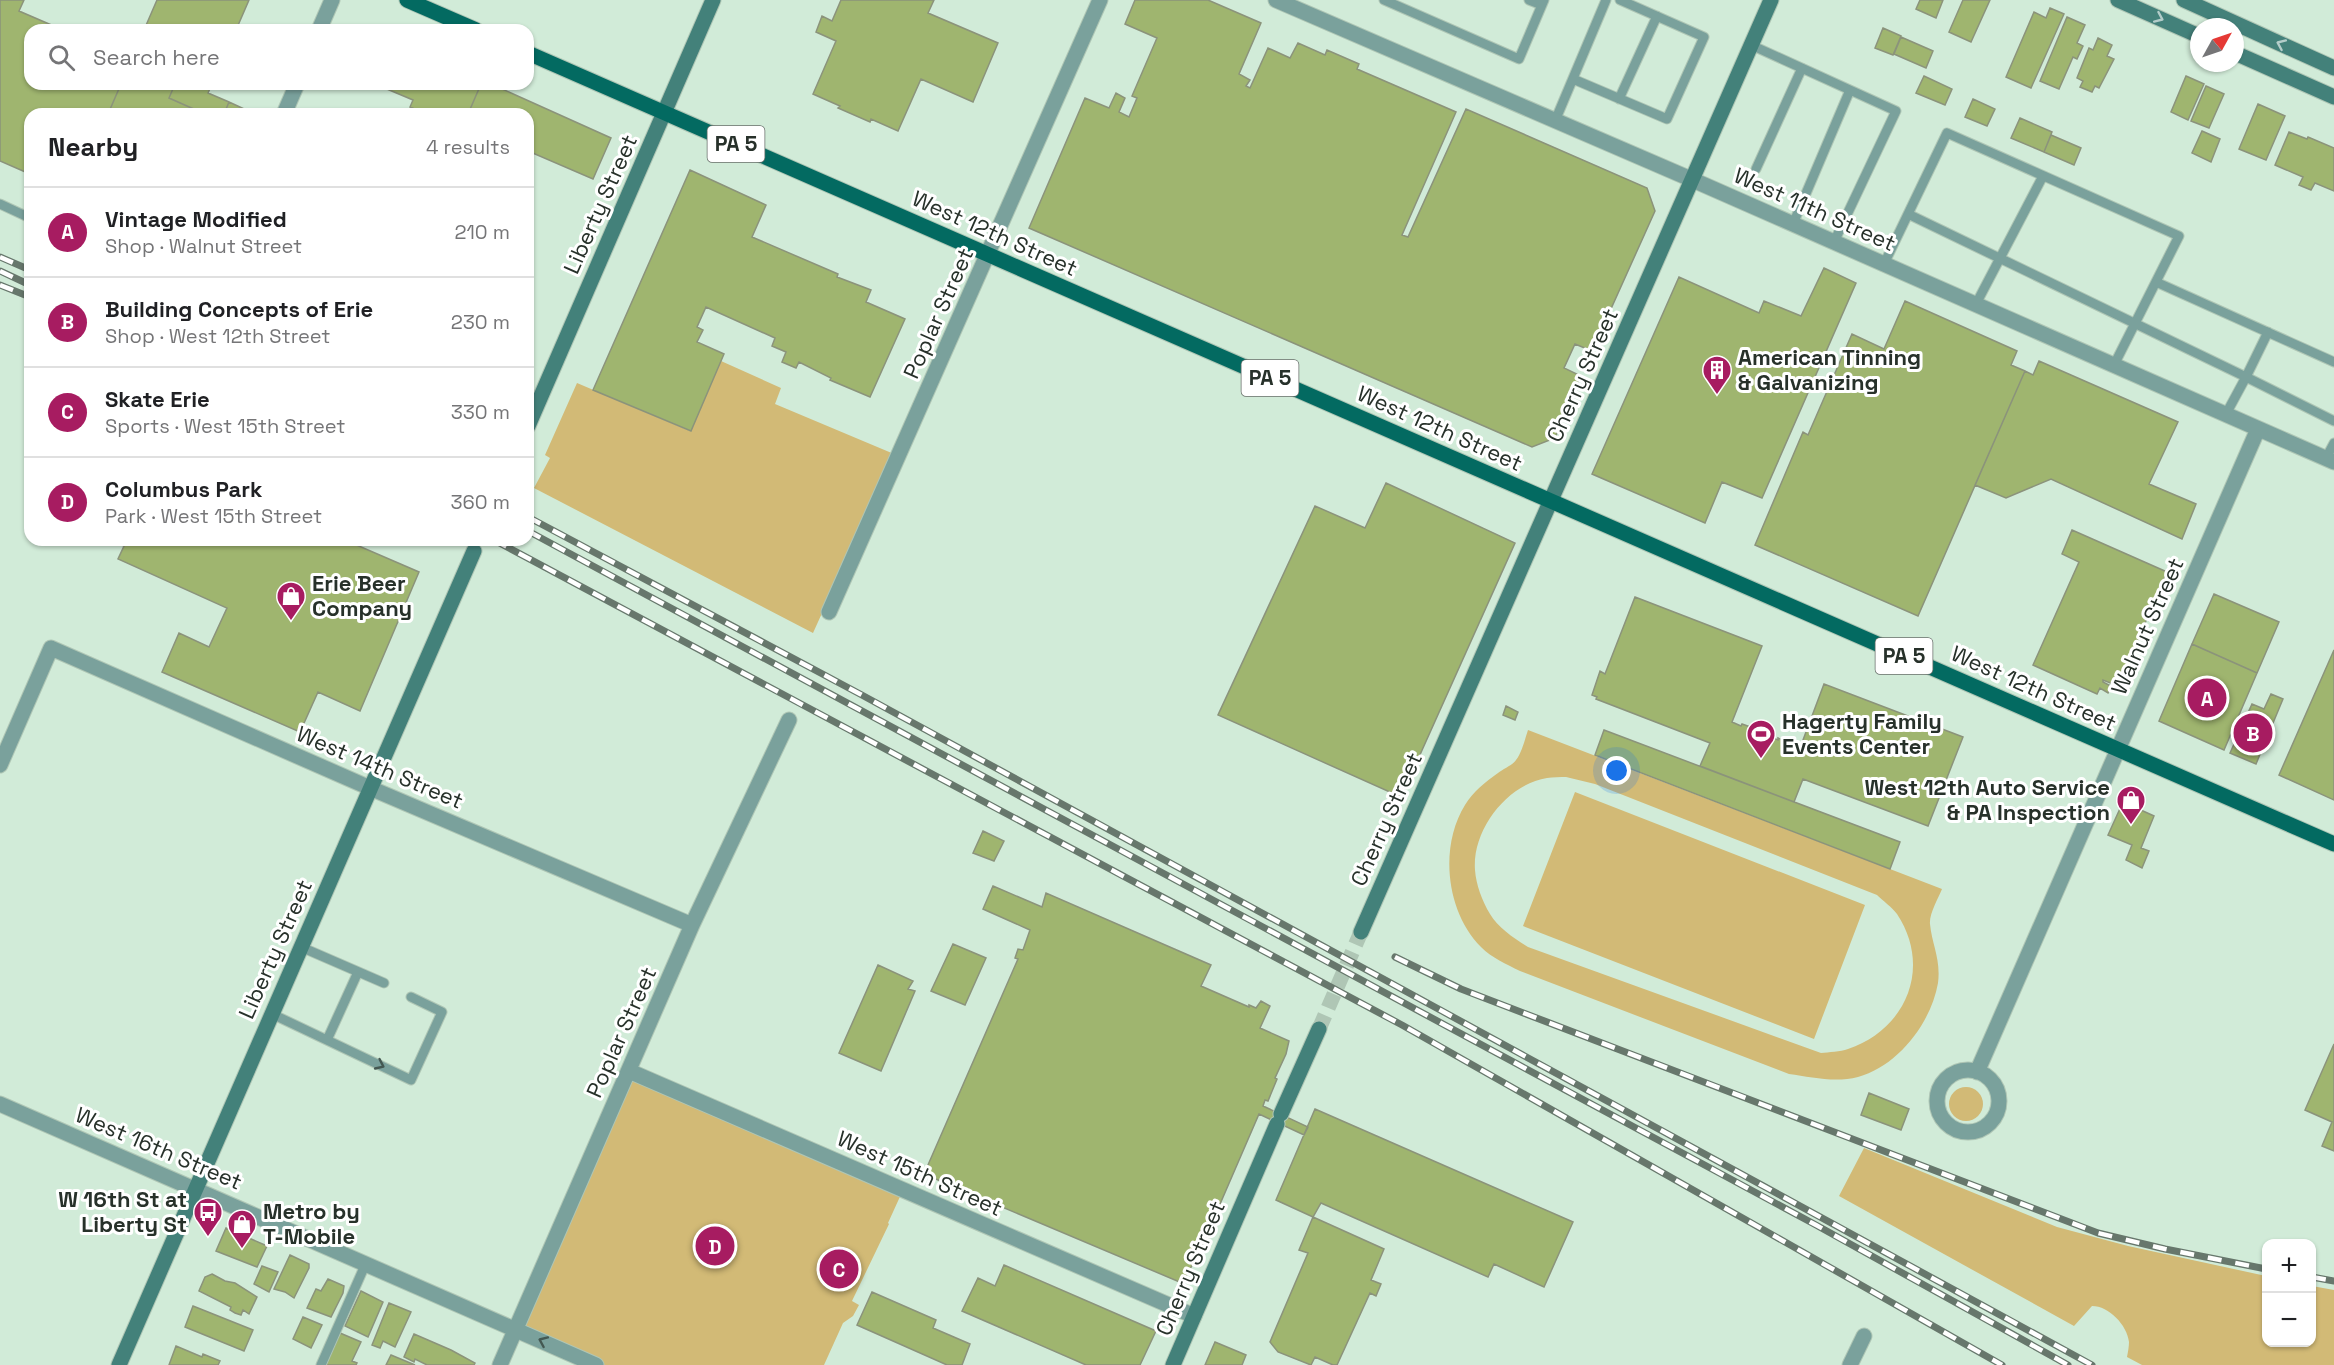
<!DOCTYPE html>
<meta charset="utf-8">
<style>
body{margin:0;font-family:"Space Grotesk",sans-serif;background:#f2f2f2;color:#202124}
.controls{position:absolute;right:18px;bottom:18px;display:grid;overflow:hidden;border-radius:12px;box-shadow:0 2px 4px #0004}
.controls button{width:54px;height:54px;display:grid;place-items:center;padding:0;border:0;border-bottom:2px solid #e0e0e0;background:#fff;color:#202124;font:30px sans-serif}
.compass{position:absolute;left:2190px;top:18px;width:54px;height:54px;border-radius:50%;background:#fff;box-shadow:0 2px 4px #0004;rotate:50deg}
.you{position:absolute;left:1617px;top:771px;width:21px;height:21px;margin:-15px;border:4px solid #fff;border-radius:50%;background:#1a73e8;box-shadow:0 0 0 9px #1a73e833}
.badge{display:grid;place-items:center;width:39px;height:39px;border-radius:50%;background:#a71c61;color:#fff;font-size:20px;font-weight:700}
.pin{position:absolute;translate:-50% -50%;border:3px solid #fff;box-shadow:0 2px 6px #0006}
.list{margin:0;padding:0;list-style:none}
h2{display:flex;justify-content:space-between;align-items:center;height:78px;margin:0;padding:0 24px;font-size:26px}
h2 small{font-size:20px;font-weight:400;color:#757577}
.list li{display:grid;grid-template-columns:39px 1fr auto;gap:18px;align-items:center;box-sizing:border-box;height:90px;padding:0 24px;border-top:2px solid #e0e0e0}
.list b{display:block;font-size:22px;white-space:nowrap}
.list p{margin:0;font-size:20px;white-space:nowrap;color:#757577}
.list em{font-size:20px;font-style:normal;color:#757577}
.icon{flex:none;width:33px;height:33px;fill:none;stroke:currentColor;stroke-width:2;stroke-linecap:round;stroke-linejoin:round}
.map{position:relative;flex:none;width:2334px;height:1365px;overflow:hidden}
.search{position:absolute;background:#fff;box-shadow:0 2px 4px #0004;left:24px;top:24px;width:510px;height:66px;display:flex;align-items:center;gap:15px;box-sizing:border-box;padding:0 21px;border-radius:18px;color:#757577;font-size:22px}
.panel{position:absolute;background:#fff;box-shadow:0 2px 4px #0004;left:24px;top:108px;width:510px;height:438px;border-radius:18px}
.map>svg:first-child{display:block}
.green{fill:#d2ba76;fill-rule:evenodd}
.building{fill:#9fb56f;stroke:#8b937b;stroke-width:1.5}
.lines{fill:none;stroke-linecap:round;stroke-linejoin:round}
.secondary-tunnel{stroke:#afc6b5;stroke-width:15;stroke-dasharray:15 8;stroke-linecap:butt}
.lane-casing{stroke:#afc6b5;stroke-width:11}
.street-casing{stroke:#afc6b5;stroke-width:17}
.secondary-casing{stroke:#afc6b5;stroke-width:17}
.primary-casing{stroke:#afc6b5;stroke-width:17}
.lane{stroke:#7aa19c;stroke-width:9}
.street{stroke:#7aa19c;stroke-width:15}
.secondary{stroke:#43817a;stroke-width:15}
.primary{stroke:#036a61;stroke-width:15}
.rail-casing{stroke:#67776c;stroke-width:7}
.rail{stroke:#fff;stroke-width:4.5;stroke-dasharray:14;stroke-linecap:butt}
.oneway{stroke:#b4cdca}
.oneway2{stroke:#445852}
.labels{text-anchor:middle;stroke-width:6;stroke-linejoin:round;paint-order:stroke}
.shield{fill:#fff;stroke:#686f6a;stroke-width:1.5}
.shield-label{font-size:21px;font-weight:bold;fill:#27312a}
.street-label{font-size:22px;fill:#27312a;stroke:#fff}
.poi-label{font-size:22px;font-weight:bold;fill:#27312a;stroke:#fff;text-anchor:start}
</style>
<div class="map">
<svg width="2334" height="1365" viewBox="0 0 2334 1365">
<rect width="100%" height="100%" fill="#d1ebd8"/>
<path class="green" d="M721,361L781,388L775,404L894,454L813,633L534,488L550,458L545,455L577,383L690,431Z
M1528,730L1942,889C1938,899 1929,914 1930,924C1932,945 1941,959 1938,983C1931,1023 1898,1066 1858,1077C1835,1083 1811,1077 1789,1074L1520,971C1506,964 1492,958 1481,947C1446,912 1439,847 1465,805C1473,792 1485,782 1498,773C1503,769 1513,765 1516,760C1522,752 1525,739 1528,730ZM1566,777L1595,784L1877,895C1883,901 1892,907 1897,914C1932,967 1907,1029 1848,1049C1840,1052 1829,1052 1821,1053L1528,947C1514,938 1498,928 1490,914C1482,901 1476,884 1475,870C1472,829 1508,784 1547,778C1553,777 1560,777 1566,777Z
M1575,792L1865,905L1814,1039L1523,926Z
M629,1071L903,1190L888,1223L889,1224L852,1301L859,1305L853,1316L843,1323L824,1365H596L516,1329Z
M1949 1104a17 17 0 1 1 34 0a17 17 0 1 1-34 0Z
M1864,1148L2057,1227L2128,1246L2266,1276V1342H2312V1286L2334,1290V1365H2142L2127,1357C2128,1352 2129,1346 2129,1342C2127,1325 2109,1306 2092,1306L2074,1326L1839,1196Z"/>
<path class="building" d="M0,0H24L19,11L63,30H30V84H121L108,114H30V174L0,161Z
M157,0H249L236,30H144Z
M841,0H934L928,13L998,43L973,102L921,79L898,131L871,119L870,122L838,108L840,106L813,94L836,41L816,32L822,16L832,21Z
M1135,0H1208L1261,23L1239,74L1250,80L1246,86L1250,88L1268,48L1290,58L1298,43L1325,55L1327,50L1359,64L1357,69L1456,112L1402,235L1408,237L1466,109L1647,188L1655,211L1592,351L1575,344L1564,368L1581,376L1555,438L1532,447L1029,228L1085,98L1109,108L1116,93L1125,98L1119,112L1129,117L1137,98L1132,96L1157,38L1125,24Z
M1920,0H1943L1936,18L1916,9Z
M1963,0H1990L1971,42L1949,32Z
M2050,8L2064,14L2031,88L2006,77L2034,12L2046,18Z
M2067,17L2085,25L2077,43L2083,46L2077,59L2073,57L2059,89L2040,81Z
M1883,28L1901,36L1893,55L1875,48Z
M1901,37L1933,51L1926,68L1894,54Z
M2098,38L2112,45L2107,56L2114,59L2099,88L2095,86L2092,92L2080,87L2083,81L2077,78L2089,48L2093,50Z
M1924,76L1952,89L1945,105L1916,93Z
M2186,76L2204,84L2188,120L2171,112Z
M121,84H175L169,98L205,114H108Z
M175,84H212L208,93L229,102L224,114H205L169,98Z
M375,84H481L468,114H442L430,109L428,114H426L410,107L413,100Z
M481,84H491L611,138L593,179L528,151V114H468Z
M2206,86L2224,94L2209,128L2191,121Z
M1973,99L1995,109L1987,126L1965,117Z
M229,102L255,114H224Z
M2258,104L2285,116L2266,160L2239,149Z
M2020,118L2052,132L2044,152L2011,138Z
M2202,131L2220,139L2211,162L2192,153Z
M2289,132L2307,139L2308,137L2334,148V191L2315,183L2311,190L2299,185L2303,177L2275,165Z
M2051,135L2081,148L2074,165L2044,152Z
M690,170L766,205L752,237L838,274L837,277L871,290L866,302L905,319L870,397L830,380L831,378L799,362L796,368L782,362L786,352L772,346L775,338L706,307L697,327L703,330L697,342L724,354L691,431L593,390Z
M1824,268L1856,283L1762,498L1722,482L1705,523L1592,474L1679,277L1759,313L1764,301L1801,316Z
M1905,301L2017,351L2011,365L2025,371L1918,616L1755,545L1803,432L1808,435L1852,334L1884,349Z
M2039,361L2178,422L2149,484L2196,504L2182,539L2051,479L2006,498L1975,485L2025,371L2033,375Z
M1386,483L1515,543L1401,797L1218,715L1315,506L1365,528Z
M2072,530L2167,572L2118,686L2103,680V682L2111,686L2108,693L2100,688L2097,694L2033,665L2079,562L2062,554Z
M111,540H345L419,572L360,711L318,692L300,732L162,672L179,633L209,647L227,608L118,559L124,546Z
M2214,594L2279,622L2257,673L2192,644Z
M1635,597L1762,646L1732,722L1741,726L1742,724L1756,729L1755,731L1778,740V738L1800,748L1824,684L1963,737L1928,826L1803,779L1794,802L1700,766L1710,743L1596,699L1597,697L1592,695L1600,671L1605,674Z
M2192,644L2257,673L2224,750L2159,721Z
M2334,650V800L2279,775Z
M2271,694L2283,699L2256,764L2230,753L2252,704L2264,709Z
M1506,706L1518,712L1515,720L1503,715Z
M1604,730L1900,842L1890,869L1595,755Z
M2123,802L2154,816L2141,848L2149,851L2142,868L2126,860L2132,845L2108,835Z
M983,831L1004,841L994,861L973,853Z
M993,886L1042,907L1046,893L1211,965L1201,986L1249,1007V1005L1256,1008L1261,1001L1270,1006L1260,1028L1289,1041L1286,1054L1275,1078L1277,1079L1268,1101L1265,1100L1263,1106L1308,1127L1304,1135L1259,1114L1198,1255L1182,1283L924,1174L1018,959L1015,958L1018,949L1023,950L1030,930L983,909Z
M953,944L986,958L965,1005L931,991Z
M878,965L913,981L908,989L915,991L881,1071L839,1053Z
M2334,1044V1151L2322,1146L2332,1122L2305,1110Z
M1869,1093L1909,1109L1901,1130L1861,1115Z
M1315,1109L1573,1222L1544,1287L1494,1264L1488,1277L1321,1203L1313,1217L1276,1200Z
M1313,1217L1384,1249L1371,1280L1381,1284L1376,1296L1370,1293L1337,1365H1333L1315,1357L1311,1365L1278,1352L1270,1342L1308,1253L1299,1250Z
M226,1228L267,1246L257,1267L216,1251Z
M290,1255L309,1264V1268L294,1298L285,1292L274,1289Z
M1004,1265L1156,1331L1140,1365H1086L962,1311L978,1278L995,1286Z
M262,1266L278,1272L269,1292L254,1284Z
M212,1274L225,1281L235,1283L257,1297L249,1314L243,1310L241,1315L235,1313L230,1310L231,1307L199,1291L205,1277Z
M328,1279L344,1286L343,1293L331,1317L307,1308L316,1289L321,1291Z
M361,1291L383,1302L368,1337L345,1326Z
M872,1292L936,1320L933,1328L970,1344L962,1365H947L857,1325Z
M389,1303L411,1312L395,1347L383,1341L380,1348L372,1345Z
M193,1306L253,1330L244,1351L185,1327Z
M303,1317L322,1325L311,1348L293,1339Z
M340,1333L361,1342L352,1361L357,1363L356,1365H326Z
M414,1334L451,1350L475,1363L474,1365H427L415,1359L414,1362L404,1357Z
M1215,1342L1246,1355L1242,1365H1205Z
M176,1346L202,1357L203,1354L220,1361L218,1365H169Z
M391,1355L415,1365H386Z"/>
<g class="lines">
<path class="secondary-tunnel" d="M1319,1029L1361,932"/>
<g class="lane-casing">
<path id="lane" d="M1384,0L1519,59L1544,0
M1529,0L1542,5
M1751,45L1850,90L1793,224
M1573,79L1667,119L1704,37L1620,0
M1619,99L1657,16
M1555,121L1606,0
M1756,169L1802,68
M0,204L30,218
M1908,214L2246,377L2226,414
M1834,242L1896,111L1850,90
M1884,264L1947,133L2179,236L2114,365
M2156,282L2334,362
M1976,304L2043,176
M2268,332L2246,377L2334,421
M2326,458L2334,443
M301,947L384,983
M272,1014L411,1080L442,1012L411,997
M327,1040L358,972
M321,1365L366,1263"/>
</g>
<g class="street-casing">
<path id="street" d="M1276,0L1693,180L2334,462
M319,30L332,0
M284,114L297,84
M829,612L1100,0
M0,765L51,648L370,788L692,925
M1937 1101a31 31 0 1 1 62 0a31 31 0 1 1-62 0Z
M629,1071L1194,1316
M1977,1072L2258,429
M0,1104L596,1365
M500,1365L692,925L789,720
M1850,1365L1864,1336"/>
</g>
<g class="secondary-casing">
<path id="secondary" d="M2118,0L2199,36
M2184,0L2334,68
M2235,53L2334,97
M528,426L713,0
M1361,932L1771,0
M1281,1114L1319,1029
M119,1365L474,551
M1173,1365L1277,1124"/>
</g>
<g class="primary-casing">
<path id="primary" d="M407,0L476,30
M528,53L2334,844"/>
</g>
<use href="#lane" class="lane"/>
<use href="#street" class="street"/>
<use href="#secondary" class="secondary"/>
<use href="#primary" class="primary"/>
<g class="rail-casing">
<path id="rail" d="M0,257L30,270
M0,271L30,285
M0,285L30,297
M528,517L860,694L2092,1365
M528,531L1816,1225L2068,1365
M494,540L1402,1025L2002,1365
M1395,957L1461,989L2098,1233L2165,1249L2266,1269
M2312,1277L2334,1281"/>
</g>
<use href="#rail" class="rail"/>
</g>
<defs><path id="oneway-chevron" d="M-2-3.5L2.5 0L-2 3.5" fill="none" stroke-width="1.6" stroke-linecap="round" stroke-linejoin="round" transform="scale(1.5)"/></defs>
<g class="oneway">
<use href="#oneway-chevron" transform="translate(2159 18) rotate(24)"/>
<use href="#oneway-chevron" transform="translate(2281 44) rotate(-156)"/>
</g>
<g class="oneway2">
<use href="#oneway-chevron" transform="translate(380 1065) rotate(25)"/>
<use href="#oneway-chevron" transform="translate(543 1341) rotate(-156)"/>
</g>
<defs>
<g id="building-pin" transform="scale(1.5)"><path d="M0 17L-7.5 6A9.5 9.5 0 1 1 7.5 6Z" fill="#a71c61" stroke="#fff"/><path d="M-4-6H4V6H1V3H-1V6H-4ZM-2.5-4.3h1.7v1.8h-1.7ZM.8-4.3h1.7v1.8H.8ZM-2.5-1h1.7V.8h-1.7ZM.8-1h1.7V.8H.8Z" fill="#fff"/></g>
<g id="shop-pin" transform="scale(1.5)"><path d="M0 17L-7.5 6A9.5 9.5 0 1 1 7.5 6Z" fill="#a71c61" stroke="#fff"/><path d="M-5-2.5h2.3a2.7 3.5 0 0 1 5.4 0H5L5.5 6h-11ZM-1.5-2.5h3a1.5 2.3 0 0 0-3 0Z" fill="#fff"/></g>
<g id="stadium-pin" transform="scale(1.5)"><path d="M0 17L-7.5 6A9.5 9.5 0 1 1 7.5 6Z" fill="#a71c61" stroke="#fff"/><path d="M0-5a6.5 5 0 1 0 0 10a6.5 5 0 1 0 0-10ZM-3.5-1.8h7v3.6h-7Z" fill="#fff"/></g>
<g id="bus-pin" transform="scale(1.5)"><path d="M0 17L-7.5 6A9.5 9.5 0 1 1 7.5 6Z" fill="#a71c61" stroke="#fff"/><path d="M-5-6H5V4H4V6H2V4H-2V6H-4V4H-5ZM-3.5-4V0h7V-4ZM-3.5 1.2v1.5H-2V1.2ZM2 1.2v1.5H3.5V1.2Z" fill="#fff"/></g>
</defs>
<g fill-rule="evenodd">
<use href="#building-pin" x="1717" y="370"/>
<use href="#shop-pin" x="291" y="596"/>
<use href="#stadium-pin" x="1761" y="734"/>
<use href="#shop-pin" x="2131" y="800"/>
<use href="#bus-pin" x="208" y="1212"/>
<use href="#shop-pin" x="242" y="1224"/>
</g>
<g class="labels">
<g class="shield">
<rect x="707.5" y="126" width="57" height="36" rx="4.5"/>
<rect x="1241.5" y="360" width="57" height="36" rx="4.5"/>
<rect x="1875.5" y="638" width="57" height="36" rx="4.5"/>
</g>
<g class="shield-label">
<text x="736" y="151">PA 5</text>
<text x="1270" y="385">PA 5</text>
<text x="1904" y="663">PA 5</text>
</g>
<g class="street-label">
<text transform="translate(600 204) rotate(-66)" y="8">Liberty Street</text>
<text transform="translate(1815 209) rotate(24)" y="8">West 11th Street</text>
<text transform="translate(995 233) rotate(24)" y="8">West 12th Street</text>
<text transform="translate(938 313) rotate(-66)" y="8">Poplar Street</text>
<text transform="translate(1582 375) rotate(-66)" y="8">Cherry Street</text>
<text transform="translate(1440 428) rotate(24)" y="8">West 12th Street</text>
<text transform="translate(2147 626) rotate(-66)" y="8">Walnut Street</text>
<text transform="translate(2034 688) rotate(24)" y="8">West 12th Street</text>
<text transform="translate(380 767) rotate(23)" y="8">West 14th Street</text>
<text transform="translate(1386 819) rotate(-66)" y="8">Cherry Street</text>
<text transform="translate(275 949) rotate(-66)" y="8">Liberty Street</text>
<text transform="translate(621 1032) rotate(-66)" y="8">Poplar Street</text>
<text transform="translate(159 1148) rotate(23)" y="8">West 16th Street</text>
<text transform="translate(920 1173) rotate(24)" y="8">West 15th Street</text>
<text transform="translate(1190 1268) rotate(-67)" y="8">Cherry Street</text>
</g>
<g class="poi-label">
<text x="1738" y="365">American Tinning<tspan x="1738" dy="25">&amp; Galvanizing</tspan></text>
<text x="312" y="591">Erie Beer<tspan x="312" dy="25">Company</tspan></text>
<text x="1782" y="729">Hagerty Family<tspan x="1782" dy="25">Events Center</tspan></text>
<text x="2110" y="795" text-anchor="end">West 12th Auto Service<tspan x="2110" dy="25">&amp; PA Inspection</tspan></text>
<text x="187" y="1207" text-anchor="end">W 16th St at<tspan x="187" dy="25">Liberty St</tspan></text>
<text x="263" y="1219">Metro by<tspan x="263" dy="25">T-Mobile</tspan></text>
</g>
</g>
</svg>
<div class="controls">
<button>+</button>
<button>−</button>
</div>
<svg class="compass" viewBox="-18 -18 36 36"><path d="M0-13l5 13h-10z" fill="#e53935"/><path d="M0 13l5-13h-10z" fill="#757577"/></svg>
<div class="you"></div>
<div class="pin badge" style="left:2207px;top:698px">A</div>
<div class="pin badge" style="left:2253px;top:733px">B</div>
<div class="pin badge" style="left:839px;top:1269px">C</div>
<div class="pin badge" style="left:715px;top:1246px">D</div>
<div class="search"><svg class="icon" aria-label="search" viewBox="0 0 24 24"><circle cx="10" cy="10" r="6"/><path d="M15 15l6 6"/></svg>Search here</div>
<section class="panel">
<h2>Nearby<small>4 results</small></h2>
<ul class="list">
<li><span class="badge">A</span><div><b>Vintage Modified</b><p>Shop · Walnut Street</p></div><em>210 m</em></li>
<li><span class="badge">B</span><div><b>Building Concepts of Erie</b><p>Shop · West 12th Street</p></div><em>230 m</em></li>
<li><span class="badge">C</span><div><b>Skate Erie</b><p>Sports · West 15th Street</p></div><em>330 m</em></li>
<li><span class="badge">D</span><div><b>Columbus Park</b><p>Park · West 15th Street</p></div><em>360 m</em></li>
</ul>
</section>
</div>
